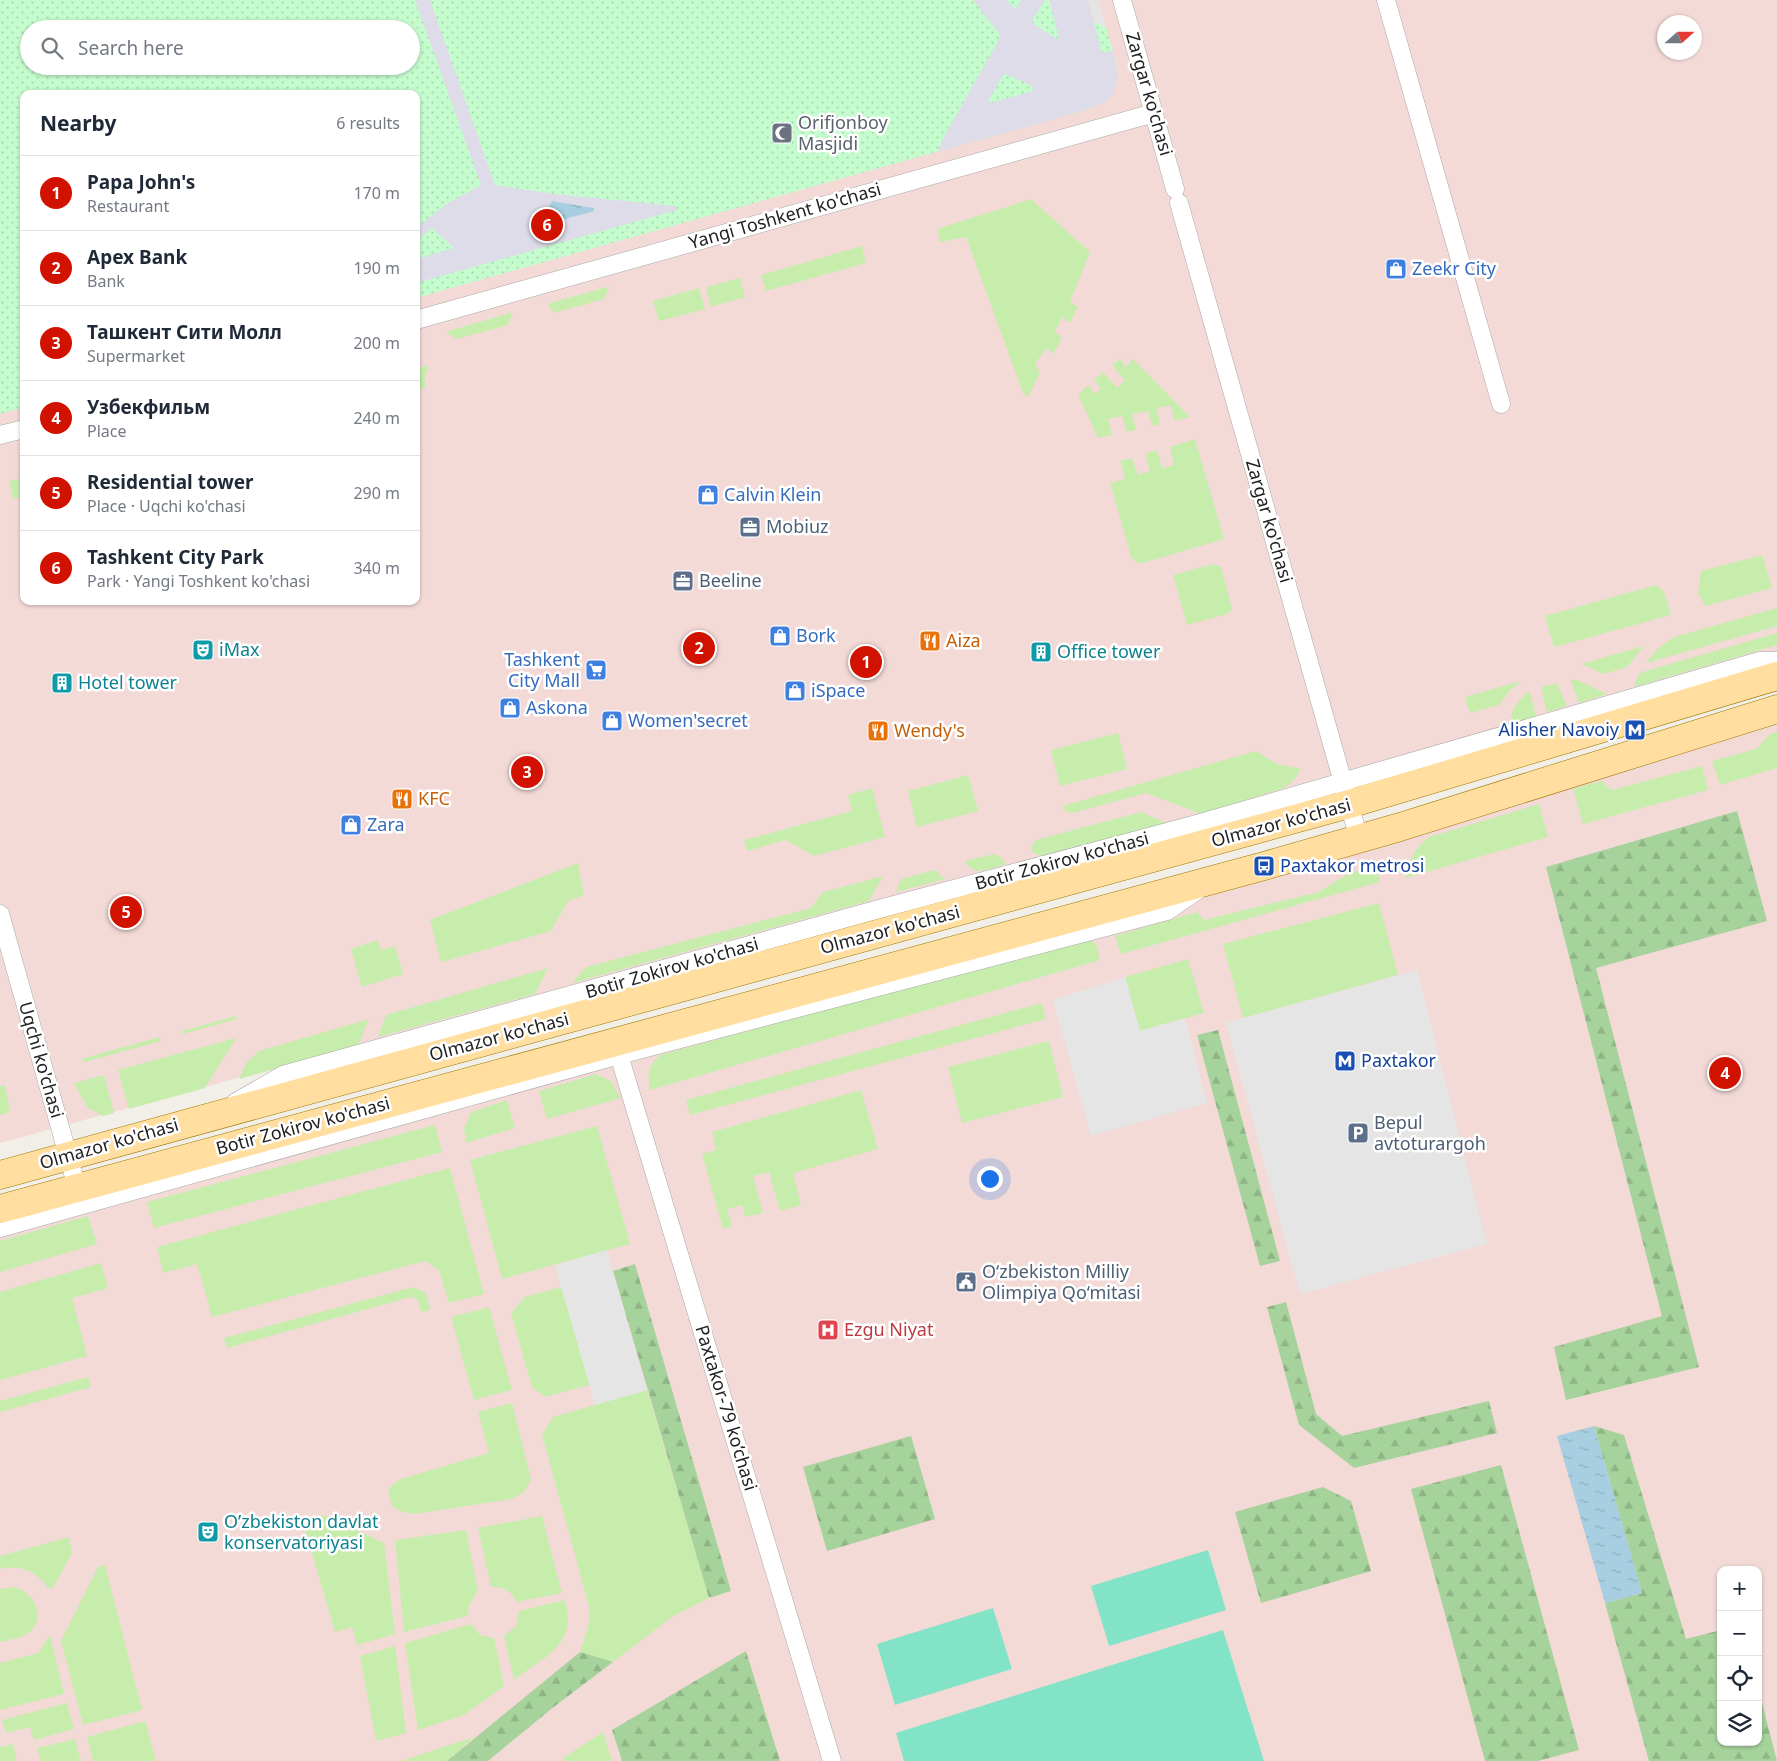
<!DOCTYPE html>
<meta charset="utf-8">
<style>
body{margin:0;font-family:"Noto Sans",sans-serif;background:#f2f2f3;color:#1f2937}
.controls{position:absolute;right:15px;bottom:15px;display:grid;overflow:hidden;border-radius:10px;box-shadow:0 1px 4px #0004}
.controls button{width:45px;height:45px;display:grid;place-items:center;padding:0;border:0;border-bottom:1px solid #e0e1e3;background:#fff;color:#1f2937;font:25px sans-serif}
.compass{position:absolute;left:1657px;top:15px;width:45px;height:45px;border-radius:50%;background:#fff;box-shadow:0 1px 4px #0004;rotate:69deg}
.you{position:absolute;left:989px;top:1178px;width:18px;height:18px;margin:-12px;border:4px solid #fff;border-radius:50%;background:#1a73e8;box-shadow:0 0 0 8px #1a73e833}
.badge{display:grid;place-items:center;width:32px;height:32px;border-radius:50%;background:#d21200;color:#fff;font-size:16px;font-weight:700}
.pin{position:absolute;translate:-50% -50%;border:2px solid #fff;box-shadow:0 1px 5px #0006}
.list{margin:0;padding:0;list-style:none}
h2{display:flex;justify-content:space-between;align-items:center;height:65px;margin:0;padding:0 20px;font-size:21px}
h2 small{font-size:16px;font-weight:400;color:#747a83}
.list li{display:grid;grid-template-columns:32px 1fr auto;gap:15px;align-items:center;box-sizing:border-box;height:75px;padding:0 20px;border-top:1px solid #e0e1e3}
.list b{display:block;font-size:19px;white-space:nowrap}
.list p{margin:0;font-size:16px;white-space:nowrap;color:#747a83}
.list em{font-size:16px;font-style:normal;color:#747a83}
.icon{flex:none;width:28px;height:28px;fill:none;stroke:currentColor;stroke-width:2;stroke-linecap:round;stroke-linejoin:round}
.map{position:relative;flex:none;width:1777px;height:1761px;overflow:hidden}
.search{position:absolute;background:#fff;box-shadow:0 1px 4px #0004;left:20px;top:20px;width:400px;height:55px;display:flex;align-items:center;gap:12px;box-sizing:border-box;padding:0 18px;border-radius:28px;color:#747a83;font-size:19px}
.panel{position:absolute;background:#fff;box-shadow:0 1px 4px #0004;left:20px;top:90px;width:400px;height:515px;border-radius:10px}
.map>svg:first-child{display:block}
.commercial{fill:#f3dad7;fill-rule:evenodd}
.grass{fill:#c7edad}
.forest{fill:url(#forest-firs)}
.park{fill:url(#park-dots);fill-rule:evenodd}
.pitch{fill:#83e3c6}
.parking{fill:#e5e5e5}
.plaza{fill:#dddce8;fill-rule:evenodd}
.water{fill:url(#water-ripples)}
.lines{fill:none;stroke-linecap:round;stroke-linejoin:round}
.street-casing{stroke:#a8a8a8;stroke-width:19}
.primary-casing{stroke:#9e7800;stroke-width:29}
.street{stroke:#fff;stroke-width:18}
.primary{stroke:#ffde9f;stroke-width:28}
.labels{text-anchor:middle;stroke-width:5;stroke-linejoin:round;paint-order:stroke}
.street-label{font-size:18px;fill:#212121;stroke:#fff}
.worship-label{font-size:18px;fill:#5b616d;stroke:#fff;text-anchor:start}
.shop-label{font-size:18px;fill:#366cbe;stroke:#fff;text-anchor:start}
.service-label{font-size:18px;fill:#4e5e75;stroke:#fff;text-anchor:start}
.food-label{font-size:18px;fill:#c56008;stroke:#fff;text-anchor:start}
.culture-label{font-size:18px;fill:#0d838f;stroke:#fff;text-anchor:start}
.transit-label{font-size:18px;fill:#164399;stroke:#fff;text-anchor:start}
.health-label{font-size:18px;fill:#be3a42;stroke:#fff;text-anchor:start}
</style>
<div class="map">
<svg width="1777" height="1761" viewBox="0 0 1777 1761">
<defs>
<pattern id="forest-firs" width="22" height="20" patternUnits="userSpaceOnUse" patternTransform="scale(1.25)"><rect width="22" height="20" fill="#a6d29b"/><path d="M5 1l3.5 6h-7zM16 11l3.5 6h-7z" fill="#8fb485"/></pattern>
<pattern id="park-dots" width="8" height="8" patternUnits="userSpaceOnUse" patternTransform="scale(1.25)"><rect width="8" height="8" fill="#c5fcce"/><path d="M2 2h.1M6 6h.1" fill="none" stroke="#a9d8b1" stroke-width="1.8" stroke-linecap="round"/></pattern>
<pattern id="water-ripples" width="26" height="14" patternUnits="userSpaceOnUse" patternTransform="scale(1.25)"><rect width="26" height="14" fill="#a7cee1"/><path d="M2 4q2-2 4 0t4 0M15 11q2-2 4 0t4 0" fill="none" stroke="#8fb1c1"/></pattern>
</defs>
<rect width="100%" height="100%" fill="#f2efe8"/>
<path class="commercial" d="M0,0H1777V654L1382,765L0,1143ZM1664,22H1694V52H1664ZM29,29H411V66H29ZM24,94H416V601H24Z
M1777,709V1761H0V1209ZM1721,1570H1758V1742H1721Z"/>
<path class="grass" d="M1031,199L1090,252L1070,302L1078,307L1070,323L1062,317L1055,332L1062,338L1053,354L1046,348L1035,364L1040,373L1028,397L1023,393L966,237L940,242L937,229Z
M862,246L866,263L766,291L761,275Z
M740,278L745,297L711,307L706,287Z
M610,286L604,299L554,313L547,304Z
M699,288L705,309L659,321L653,301Z
M513,312L508,325L457,339L445,332Z
M1120,359L1126,367L1133,359L1190,417L1174,421L1171,405L1157,408L1160,424L1152,426L1148,411L1132,414L1136,430L1127,432L1122,416L1108,419L1112,435L1098,438L1078,395L1088,385L1095,394L1101,389L1094,380L1103,372L1117,388L1125,381L1112,365Z
M429,365L425,376V388L416,390V369Z
M1195,439L1224,539L1143,563L1136,562L1131,557L1110,483L1125,479L1120,461L1132,458L1138,475L1150,471L1145,454L1157,450L1162,468L1174,465L1170,447Z
M24,478V496L13,499L9,481Z
M1762,555L1772,588L1705,606L1698,593L1701,571Z
M1213,564L1221,567L1232,609L1227,614L1187,625L1173,575Z
M1656,585L1664,592L1671,615L1554,647L1545,616Z
M1777,608V626L1646,663L1658,648L1674,637Z
M1777,633V645L1634,687L1639,673Z
M1644,646L1627,667L1604,674L1581,664Z
M1570,679L1580,681L1607,694L1579,703Z
M1521,681L1509,691L1499,705L1470,713L1465,697Z
M1557,683L1567,706L1547,712L1541,687Z
M1530,691L1536,717L1510,723C1511,709 1519,699 1530,691Z
M1777,732V768L1720,785L1712,761L1756,749L1770,734Z
M1118,733L1127,769L1060,786L1051,750Z
M1256,751L1277,764L1301,769L1294,780L1284,788L1201,814L1146,793L1073,813L1066,812L1062,806Z
M1702,766L1708,790L1583,824L1573,789L1601,781L1612,790Z
M968,775L978,811L917,827L908,791Z
M872,788L885,837L814,856L786,840L747,851L744,840L852,811L848,795Z
M1539,804L1548,837L1406,878C1408,861 1415,847 1429,837Z
M1141,812L1166,823L1040,856L1031,851L1032,845L1036,840Z
M994,854L1002,858L1006,864C992,868 974,878 965,861Z
M578,863L584,895L568,901L551,931L441,962L430,920Z
M1377,866L1380,882L1121,954L1115,936L1197,912L1204,920L1318,892L1348,874Z
M935,870L945,879L896,892L901,879Z
M883,876L869,901L572,983L586,967L811,908L823,892Z
M1379,903L1398,975L1243,1018L1223,944Z
M1087,938L1096,944L1100,960L650,1090C647,1075 648,1065 660,1055Z
M378,940L381,950L395,946L403,974L362,987L351,949Z
M1188,959L1204,1013L1140,1031L1125,977Z
M548,968L535,994L378,1037L386,1015Z
M1042,1003L1046,1019L690,1115L686,1100Z
M236,1016L237,1019L183,1034L182,1031Z
M369,1019L358,1046L239,1079L246,1063L259,1051Z
M160,1037L161,1041L85,1062L81,1059Z
M236,1038L205,1088L129,1109L118,1070Z
M1049,1041L1063,1097L962,1123L948,1067Z
M596,1074L611,1081L621,1098L547,1119L539,1091Z
M104,1075L114,1113L103,1116L88,1108L74,1083Z
M5,1085L10,1109L7,1113L0,1115V1086Z
M861,1090L878,1149L793,1173L801,1205L780,1211L769,1172L753,1176L763,1213L745,1217L742,1205L727,1209L732,1226L723,1229L702,1154L716,1150L712,1132Z
M507,1100L515,1128L466,1143L464,1128L471,1112Z
M435,1125L442,1152L154,1228L147,1202Z
M597,1126L630,1244L502,1279L470,1160Z
M450,1168L484,1294L449,1303L439,1270L425,1261L212,1317L197,1264L163,1273L157,1247Z
M88,1216L97,1244L0,1272V1241Z
M101,1263L108,1288L72,1298L87,1356L0,1380V1292Z
M413,1287L426,1293L430,1310L421,1312L418,1300L411,1297L227,1348L224,1338Z
M561,1287L590,1385L545,1397L532,1387L511,1313L525,1297Z
M489,1307L512,1390L474,1400L451,1317Z
M88,1377L91,1387L0,1412V1401Z
M647,1390L709,1598L672,1617L613,1662L580,1652L590,1620V1610L542,1435L553,1417Z
M512,1403L531,1479L524,1492L511,1499L415,1514L403,1512L392,1506L388,1493L391,1486L401,1479L489,1453L478,1412Z
M325,1515L384,1543L395,1634L357,1645L352,1627L335,1632L303,1522Z
M542,1516L562,1593L517,1602C512,1592 503,1586 491,1587L478,1528Z
M466,1530L478,1591L469,1605L468,1616L404,1632L395,1540Z
M69,1537L72,1553L53,1588H48C37,1571 19,1564 0,1569V1556Z
M105,1565L142,1710L83,1725L61,1641L98,1567Z
M14,1587C38,1593 48,1624 23,1636C16,1639 7,1640 0,1642V1589Z
M565,1600C578,1645 545,1656 514,1680L504,1636L517,1625L519,1611Z
M471,1624L480,1635L494,1638L504,1686L464,1715L418,1730L405,1643Z
M50,1635L64,1694L0,1710V1663L38,1653Z
M395,1646L406,1733L376,1741L360,1656Z
M67,1703L74,1729L34,1740L30,1727L6,1733L2,1720Z
M145,1721L156,1761H93L87,1737Z
M603,1732L612,1761H564L563,1758Z
M474,1737L447,1761H401Z
M75,1739L81,1761H41L37,1748Z
M13,1744L17,1761H0V1747Z"/>
<path class="forest" d="M1737,811L1767,921L1596,968L1699,1367L1566,1400L1554,1347L1662,1316L1546,867Z
M1218,1030L1280,1261L1260,1266L1197,1035Z
M635,1264L731,1591L709,1598L613,1271Z
M1286,1302L1316,1414L1342,1436L1489,1401L1497,1433L1354,1468L1299,1425L1267,1307Z
M1594,1426L1624,1435L1686,1639L1721,1630V1742H1758V1688L1777,1761H1649L1605,1603L1642,1593Z
M911,1436L935,1519L827,1551L803,1467Z
M1501,1465L1579,1750L1538,1761H1485L1411,1489Z
M1323,1487L1351,1501L1371,1571L1261,1603L1235,1512Z
M746,1651L780,1761H622L612,1730Z
M580,1652L613,1662L551,1709L488,1761H447Z"/>
<path class="park" d="M0,0H1088L1094,22L1106,27C1115,60 1132,94 1089,109L416,298V94H24V407L0,414ZM29,29H411V66H29Z"/>
<path class="pitch" d="M1208,1550L1226,1610L1109,1646L1091,1586Z
M993,1608L1012,1669L895,1705L877,1644Z
M1223,1630L1264,1761H904L896,1733Z"/>
<path class="parking" d="M1088,0H1098L1106,27L1094,22Z
M1417,970L1487,1244L1300,1294L1226,1023Z
M1125,977L1140,1031L1185,1018L1207,1103L1091,1136L1053,1000Z
M607,1250L647,1390L595,1405L555,1265Z"/>
<path class="plaza" d="M415,0H430L495,185L554,194L676,206L677,210L416,283V259L454,248L432,228L416,241V228L448,203L481,185Z
M973,0H1007L1015,10L1021,0H1045L1032,20L1033,24L1057,39L1059,38L1049,0H1088L1102,53L1113,50L1118,79L1113,94L1107,101L1089,109L937,152L946,133L1001,36ZM1006,74L1032,86L1033,91L990,103L989,100L1003,75Z"/>
<path class="water" d="M552,201L594,208V211L547,224L543,219Z
M1594,1426L1642,1593L1605,1603L1557,1436Z"/>
<g class="lines">
<g class="street-casing">
<path id="street" d="M1122,0L1175,189
M1386,0L1501,404
M1179,203L1359,839
M416,320L1154,113
M0,435L24,429
M0,914L80,1198
M619,1055L832,1761
M236,1102L283,1075L872,911L1197,824L1760,661H1777
M0,1228L619,1055L1167,911L1198,890"/>
</g>
<g class="primary-casing">
<path id="primary" d="M0,1175L1349,804L1777,676
M0,1209L1264,866L1400,827L1777,709"/>
</g>
<use href="#street" class="street"/>
<use href="#primary" class="primary"/>
</g>
<defs>
<g id="mosque-square" transform="scale(1.125)"><rect x="-9" y="-9" width="18" height="18" rx="4" fill="#6b7280" stroke="#fff"/><path d="M3.5-4.9A6 6 0 1 0 3.5 4.9A5 5 0 1 1 3.5-4.9Z" fill="#fff"/></g>
<g id="shop-square" transform="scale(1.125)"><rect x="-9" y="-9" width="18" height="18" rx="4" fill="#3f7fe0" stroke="#fff"/><path d="M-5-2.5h2.3a2.7 3.5 0 0 1 5.4 0H5L5.5 6h-11ZM-1.5-2.5h3a1.5 2.3 0 0 0-3 0Z" fill="#fff"/></g>
<g id="office-square" transform="scale(1.125)"><rect x="-9" y="-9" width="18" height="18" rx="4" fill="#5c6f8a" stroke="#fff"/><path d="M-6-3h4V-5.5h4V-3h4V5H-6ZM-1-4.5V-3h2v-1.5ZM-6 0V1H6V0Z" fill="#fff"/></g>
<g id="restaurant-square" transform="scale(1.125)"><rect x="-9" y="-9" width="18" height="18" rx="4" fill="#e8710a" stroke="#fff"/><path d="M-5-6h1v4h1v-4h1v4h1v-4h1v5L-1.5 .5V6h-2V.5L-5-1ZM5-6V6H3V1.5H1.5Q1.5-4 5-6Z" fill="#fff"/></g>
<g id="theatre-square" transform="scale(1.125)"><rect x="-9" y="-9" width="18" height="18" rx="4" fill="#0f9aa8" stroke="#fff"/><path d="M-5-5.5Q0-4 5-5.5V0Q5 5 0 6Q-5 5-5 0ZM-3.3-2.5H-1v1.5H-3.3ZM1-2.5H3.3v1.5H1ZM-2.8 1Q0 5.5 2.8 1Z" fill="#fff"/></g>
<g id="building-square" transform="scale(1.125)"><rect x="-9" y="-9" width="18" height="18" rx="4" fill="#0f9aa8" stroke="#fff"/><path d="M-4-6H4V6H1V3H-1V6H-4ZM-2.5-4.3h1.7v1.8h-1.7ZM.8-4.3h1.7v1.8H.8ZM-2.5-1h1.7V.8h-1.7ZM.8-1h1.7V.8H.8Z" fill="#fff"/></g>
<g id="supermarket-square" transform="scale(1.125)"><rect x="-9" y="-9" width="18" height="18" rx="4" fill="#3f7fe0" stroke="#fff"/><path d="M-6-5.5h2.5l.6 2H6L4.5 2H-2.5L-4.4-4H-6ZM-1.5 3.2a1.3 1.3 0 1 0 .1 0ZM3 3.2a1.3 1.3 0 1 0 .1 0Z" fill="#fff"/></g>
<g id="metro-square" transform="scale(1.125)"><rect x="-9" y="-9" width="18" height="18" rx="4" fill="#1a4fb4" stroke="#fff"/><path d="M-5.5 5V-5H-3L0 0L3-5H5.5V5H3V-.5L0 4L-3-.5V5Z" fill="#fff"/></g>
<g id="bus-square" transform="scale(1.125)"><rect x="-9" y="-9" width="18" height="18" rx="4" fill="#1a4fb4" stroke="#fff"/><path d="M-5-6H5V4H4V6H2V4H-2V6H-4V4H-5ZM-3.5-4V0h7V-4ZM-3.5 1.2v1.5H-2V1.2ZM2 1.2v1.5H3.5V1.2Z" fill="#fff"/></g>
<g id="parking-square" transform="scale(1.125)"><rect x="-9" y="-9" width="18" height="18" rx="4" fill="#5c6f8a" stroke="#fff"/><path d="M-3.5-5.5H1a3.5 3.5 0 0 1 0 7H-1V5.5H-3.5ZM-1-3.4V-.6H.8a1.4 1.4 0 0 0 0-2.8Z" fill="#fff"/></g>
<g id="civic-square" transform="scale(1.125)"><rect x="-9" y="-9" width="18" height="18" rx="4" fill="#5c6f8a" stroke="#fff"/><path d="M-.6-6.5H3V-4.5H.6V-3L4-1V1h2V6H-6V1h2V-1L-.6-3ZM-1.2 2.5V6h2.4V2.5Z" fill="#fff"/></g>
<g id="hospital-square" transform="scale(1.125)"><rect x="-9" y="-9" width="18" height="18" rx="4" fill="#e0444e" stroke="#fff"/><path d="M-5-5h3v3.5h4V-5h3V5h-3V1.5h-4V5h-3Z" fill="#fff"/></g>
</defs>
<g fill-rule="evenodd">
<use href="#mosque-square" x="782" y="133"/>
<use href="#shop-square" x="1396" y="269"/>
<use href="#shop-square" x="708" y="495"/>
<use href="#office-square" x="750" y="527"/>
<use href="#office-square" x="683" y="581"/>
<use href="#shop-square" x="780" y="636"/>
<use href="#restaurant-square" x="930" y="641"/>
<use href="#theatre-square" x="203" y="650"/>
<use href="#building-square" x="1041" y="652"/>
<use href="#supermarket-square" x="596" y="670"/>
<use href="#building-square" x="62" y="683"/>
<use href="#shop-square" x="795" y="691"/>
<use href="#shop-square" x="510" y="708"/>
<use href="#shop-square" x="612" y="721"/>
<use href="#metro-square" x="1635" y="730"/>
<use href="#restaurant-square" x="878" y="731"/>
<use href="#restaurant-square" x="402" y="799"/>
<use href="#shop-square" x="351" y="825"/>
<use href="#bus-square" x="1264" y="866"/>
<use href="#metro-square" x="1345" y="1061"/>
<use href="#parking-square" x="1358" y="1133"/>
<use href="#civic-square" x="966" y="1282"/>
<use href="#hospital-square" x="828" y="1330"/>
<use href="#theatre-square" x="208" y="1532"/>
</g>
<g class="labels">
<g class="street-label">
<text transform="translate(1149 94) rotate(74)" y="6">Zargar ko'chasi</text>
<text transform="translate(785 216) rotate(-16)" y="6">Yangi Toshkent ko'chasi</text>
<text transform="translate(1269 521) rotate(74)" y="6">Zargar ko'chasi</text>
<text transform="translate(1281 823) rotate(-15)" y="6">Olmazor ko'chasi</text>
<text transform="translate(1062 861) rotate(-15)" y="6">Botir Zokirov ko'chasi</text>
<text transform="translate(890 930) rotate(-15)" y="6">Olmazor ko'chasi</text>
<text transform="translate(672 968) rotate(-16)" y="6">Botir Zokirov ko'chasi</text>
<text transform="translate(499 1037) rotate(-15)" y="6">Olmazor ko'chasi</text>
<text transform="translate(41 1060) rotate(74)" y="6">Uqchi ko'chasi</text>
<text transform="translate(303 1126) rotate(-15)" y="6">Botir Zokirov ko'chasi</text>
<text transform="translate(109 1144) rotate(-16)" y="6">Olmazor ko'chasi</text>
<text transform="translate(726 1408) rotate(73)" y="6">Paxtakor-79 ko‘chasi</text>
</g>
<g class="worship-label">
<text x="798" y="129">Orifjonboy<tspan x="798" dy="21">Masjidi</tspan></text>
</g>
<g class="shop-label">
<text x="1412" y="275">Zeekr City</text>
<text x="724" y="501">Calvin Klein</text>
<text x="796" y="642">Bork</text>
<text x="580" y="666" text-anchor="end">Tashkent<tspan x="580" dy="21">City Mall</tspan></text>
<text x="811" y="697">iSpace</text>
<text x="526" y="714">Askona</text>
<text x="628" y="727">Women'secret</text>
<text x="367" y="831">Zara</text>
</g>
<g class="service-label">
<text x="766" y="533">Mobiuz</text>
<text x="699" y="587">Beeline</text>
<text x="1374" y="1129">Bepul<tspan x="1374" dy="21">avtoturargoh</tspan></text>
<text x="982" y="1278">O‘zbekiston Milliy<tspan x="982" dy="21">Olimpiya Qo‘mitasi</tspan></text>
</g>
<g class="food-label">
<text x="946" y="647">Aiza</text>
<text x="894" y="737">Wendy's</text>
<text x="418" y="805">KFC</text>
</g>
<g class="culture-label">
<text x="219" y="656">iMax</text>
<text x="1057" y="658">Office tower</text>
<text x="78" y="689">Hotel tower</text>
<text x="224" y="1528">O’zbekiston davlat<tspan x="224" dy="21">konservatoriyasi</tspan></text>
</g>
<g class="transit-label">
<text x="1619" y="736" text-anchor="end">Alisher Navoiy</text>
<text x="1280" y="872">Paxtakor metrosi</text>
<text x="1361" y="1067">Paxtakor</text>
</g>
<g class="health-label">
<text x="844" y="1336">Ezgu Niyat</text>
</g>
</g>
</svg>
<div class="controls">
<button>+</button>
<button>−</button>
<button><svg class="icon" aria-label="locate" viewBox="0 0 24 24"><circle cx="12" cy="12" r="6"/><path d="M12 2v4M12 18v4M2 12h4M18 12h4"/></svg></button>
<button><svg class="icon" aria-label="layers" viewBox="0 0 24 24"><path d="M12 4l9 5-9 5-9-5zM3 14l9 5 9-5"/></svg></button>
</div>
<svg class="compass" viewBox="-18 -18 36 36"><path d="M0-13l5 13h-10z" fill="#e53935"/><path d="M0 13l5-13h-10z" fill="#747a83"/></svg>
<div class="you"></div>
<div class="pin badge" style="left:866px;top:662px">1</div>
<div class="pin badge" style="left:699px;top:648px">2</div>
<div class="pin badge" style="left:527px;top:772px">3</div>
<div class="pin badge" style="left:1725px;top:1073px">4</div>
<div class="pin badge" style="left:126px;top:912px">5</div>
<div class="pin badge" style="left:547px;top:225px">6</div>
<div class="search"><svg class="icon" aria-label="search" viewBox="0 0 24 24"><circle cx="10" cy="10" r="6"/><path d="M15 15l6 6"/></svg>Search here</div>
<section class="panel">
<h2>Nearby<small>6 results</small></h2>
<ul class="list">
<li><span class="badge">1</span><div><b>Papa John's</b><p>Restaurant</p></div><em>170 m</em></li>
<li><span class="badge">2</span><div><b>Apex Bank</b><p>Bank</p></div><em>190 m</em></li>
<li><span class="badge">3</span><div><b>Ташкент Сити Молл</b><p>Supermarket</p></div><em>200 m</em></li>
<li><span class="badge">4</span><div><b>Узбекфильм</b><p>Place</p></div><em>240 m</em></li>
<li><span class="badge">5</span><div><b>Residential tower</b><p>Place · Uqchi ko'chasi</p></div><em>290 m</em></li>
<li><span class="badge">6</span><div><b>Tashkent City Park</b><p>Park · Yangi Toshkent ko'chasi</p></div><em>340 m</em></li>
</ul>
</section>
</div>
